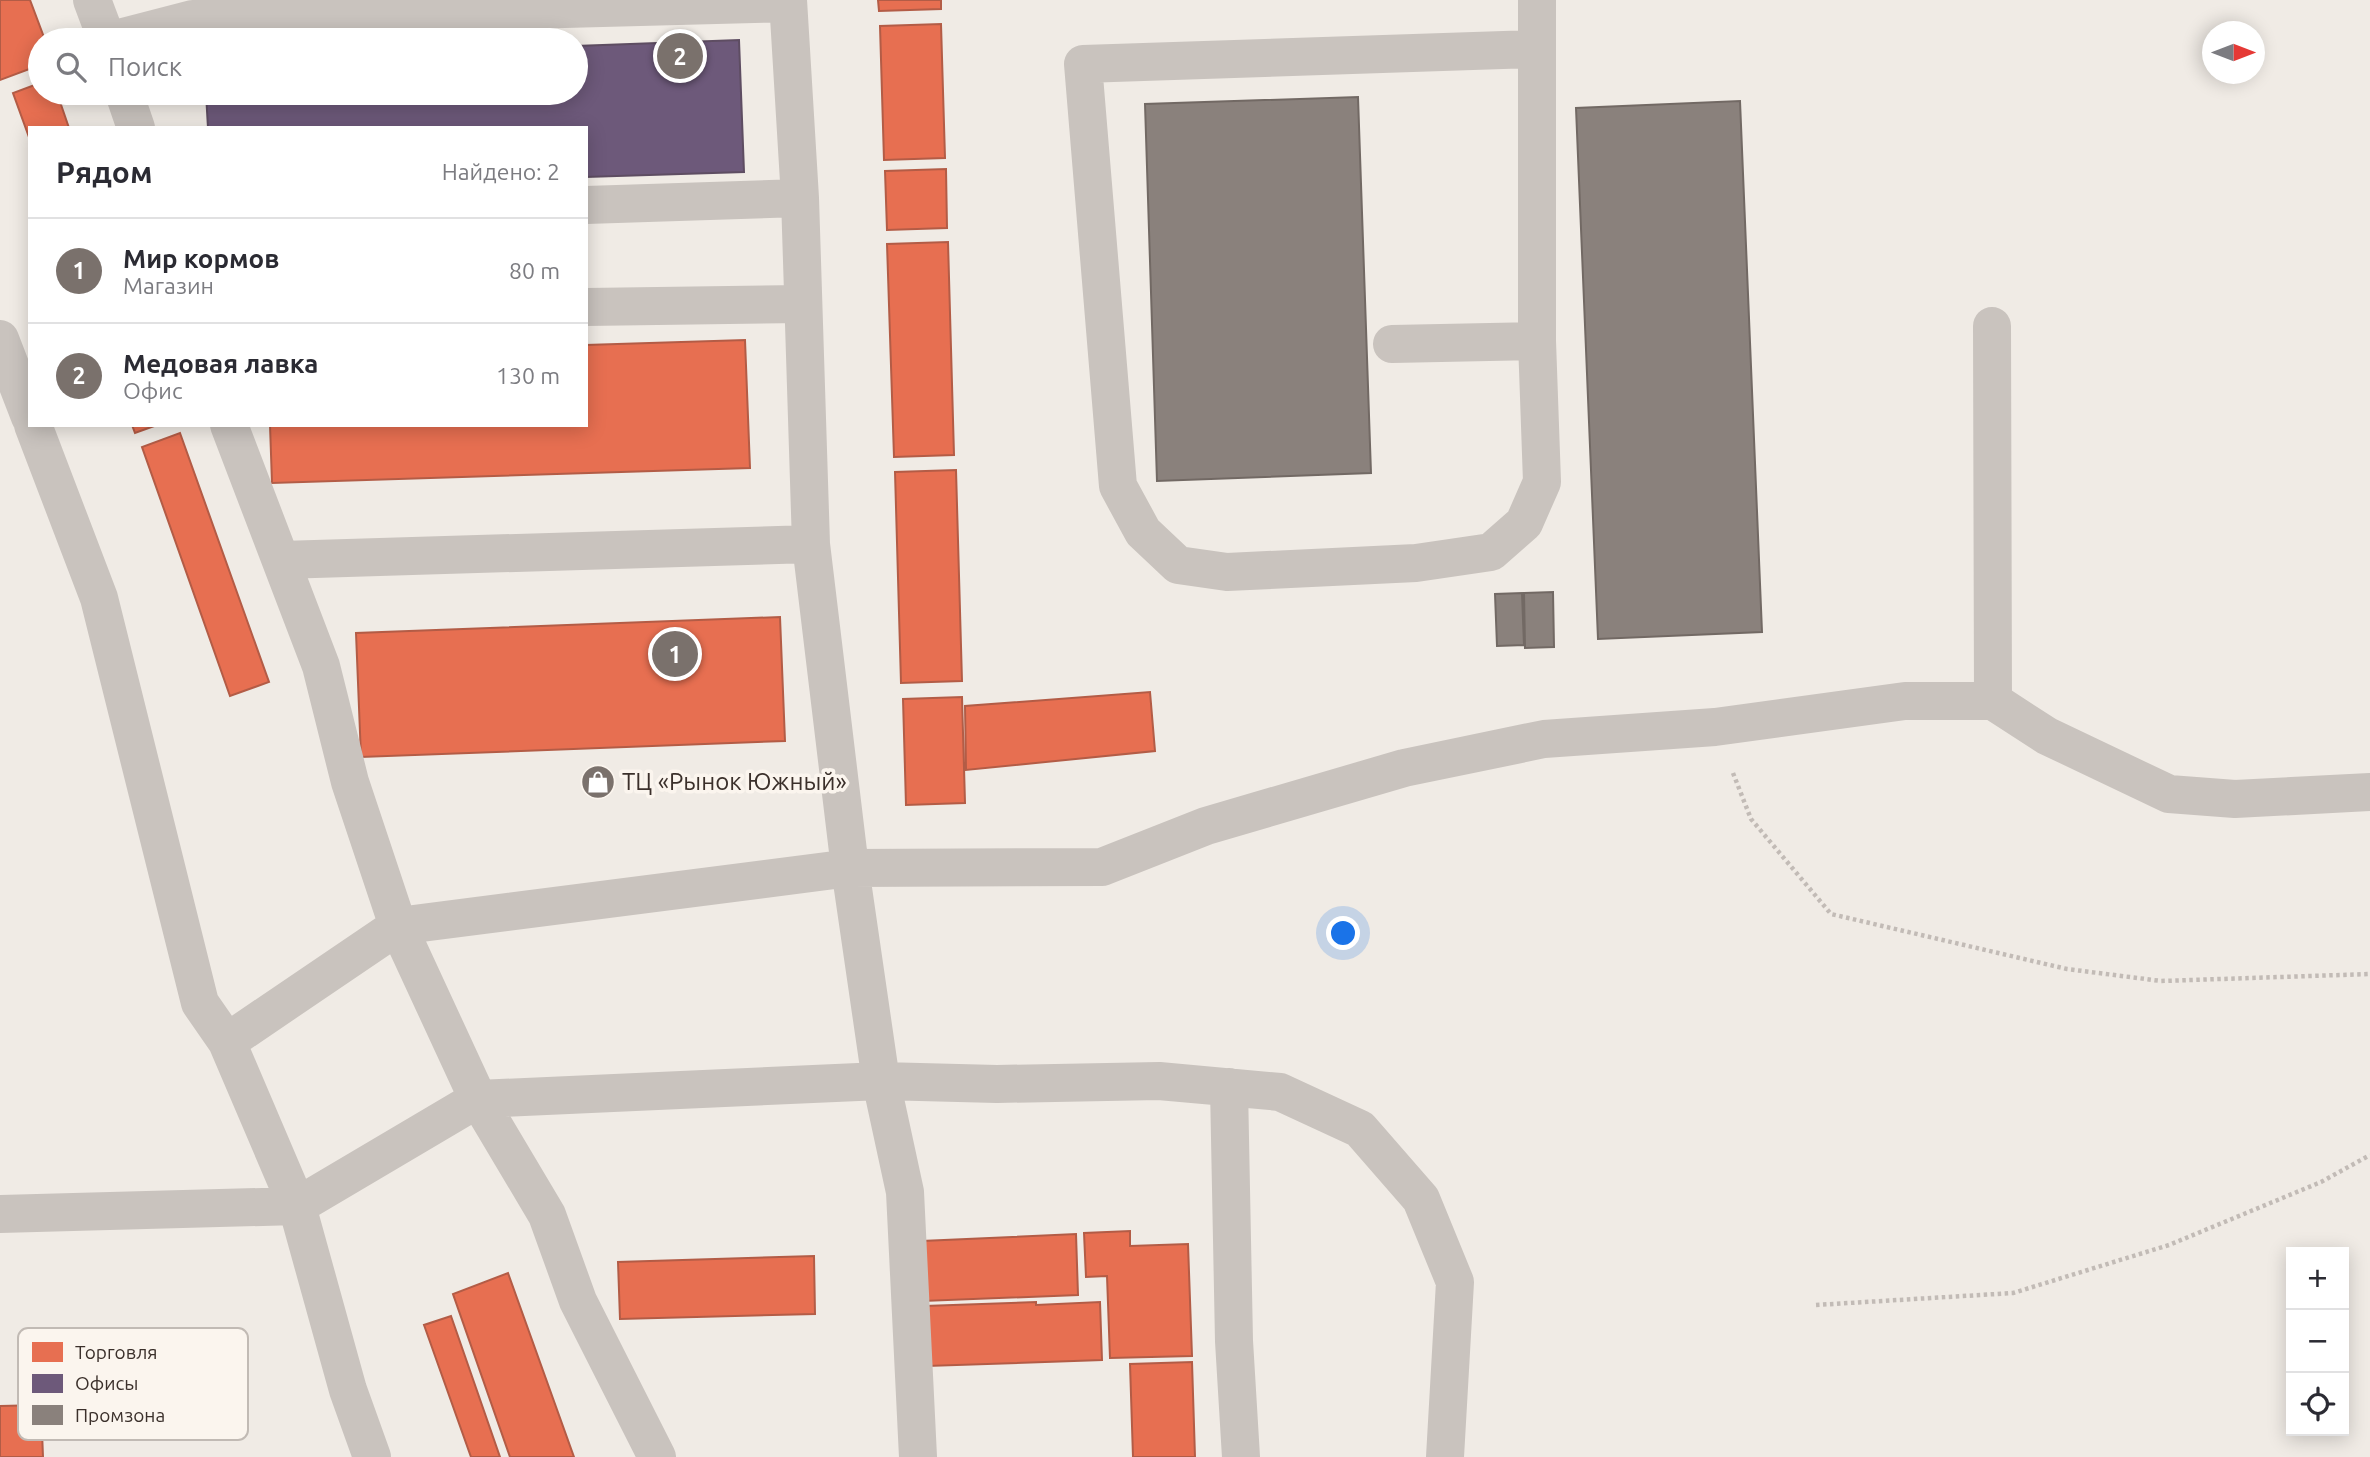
<!DOCTYPE html>
<html lang="ru">
<meta charset="utf-8">
<style>
body{margin:0;font-family:Ubuntu,sans-serif;background:#f2f2f3;color:#2b2b33}
.controls{position:absolute;right:21px;bottom:21px;display:grid;overflow:hidden;border-radius:0px;box-shadow:0 4px 18px #0003}
.controls button{width:63px;height:63px;display:grid;place-items:center;padding:0;border:0;border-bottom:2px solid #e1e1e2;background:#fff;color:#2b2b33;font:35px sans-serif}
.compass{position:absolute;left:2202px;top:21px;width:63px;height:63px;border-radius:50%;background:#fff;box-shadow:0 4px 18px #0003;rotate:90deg}
.you{position:absolute;left:1344px;top:934px;width:24px;height:24px;margin:-18px;border:5px solid #fff;border-radius:50%;background:#1a73e8;box-shadow:0 0 0 10px #1a73e833}
.badge{display:grid;place-items:center;width:46px;height:46px;border-radius:50%;background:#7a716c;color:#fff;font-size:23px;font-weight:700}
.pin{position:absolute;translate:-50% -50%;border:4px solid #fff;box-shadow:0 2px 7px #0006}
.list{margin:0;padding:0;list-style:none}
h2{display:flex;justify-content:space-between;align-items:center;height:91px;margin:0;padding:0 28px;font-size:30px}
h2 small{font-size:23px;font-weight:400;color:#7c7c81}
.list li{display:grid;grid-template-columns:46px 1fr auto;gap:21px;align-items:center;box-sizing:border-box;height:105px;padding:0 28px;border-top:2px solid #e1e1e2}
.list b{display:block;font-size:26px;white-space:nowrap}
.list p{margin:0;font-size:23px;white-space:nowrap;color:#7c7c81}
.list em{font-size:23px;font-style:normal;color:#7c7c81}
.icon{flex:none;width:38px;height:38px;fill:none;stroke:currentColor;stroke-width:2;stroke-linecap:round;stroke-linejoin:round}
.map{position:relative;flex:none;width:2370px;height:1457px;overflow:hidden}
.search{position:absolute;background:#fff;box-shadow:0 4px 18px #0003;left:28px;top:28px;width:560px;height:77px;display:flex;align-items:center;gap:18px;box-sizing:border-box;padding:0 24px;border-radius:38px;color:#7c7c81;font-size:26px}
.panel{position:absolute;background:#fff;box-shadow:0 4px 18px #0003;left:28px;top:126px;width:560px;height:301px;border-radius:0px}
.map>svg:first-child{display:block}
.shops{fill:#e76f51;stroke:#b35c46;stroke-width:2}
.offices{fill:#6d597a;stroke:#5e4d62;stroke-width:2}
.industry{fill:#8a817c;stroke:#726964;stroke-width:2}
.lines{fill:none;stroke-linecap:round;stroke-linejoin:round}
.path{stroke:#c2bbb6;stroke-width:4.5;stroke-dasharray:3.5 3.5;stroke-linecap:butt}
.minor{stroke:#c9c3be;stroke-width:38}
.labels{text-anchor:middle;stroke-width:7;stroke-linejoin:round;paint-order:stroke}
.poi-label{font-size:24px;fill:#3b302b;stroke:#fbf5ee;text-anchor:start}
.key{fill:#fbf5ee;stroke:#c1bab4;stroke-width:2}
.key-label{font-size:19px;fill:#3b302b}
</style>
<div class="map">
<svg width="2370" height="1457" viewBox="0 0 2370 1457">
<rect width="100%" height="100%" fill="#f0ebe5"/>
<path class="shops" d="M0,0H30L45,40H40V65L0,80Z
M878,0H941V9L879,11Z
M941,24L945,158L884,160L880,26Z
M40,83V93H57L69,128H30V140L13,93Z
M946,169L947,228L887,230L885,171Z
M948,242L954,455L894,457L887,244Z
M745,340L750,468L272,483L270,425H586V345Z
M132,425H157L135,433Z
M180,433L269,682L230,696L142,447Z
M956,470L962,681L901,683L895,472Z
M780,617L785,741L361,757L356,633Z
M1150,692L1155,751L966,770L965,706Z
M962,697L965,803L906,805L903,699Z
M1130,1231V1246L1188,1244L1192,1356L1110,1358L1107,1276L1086,1277L1084,1233Z
M1076,1234L1078,1295L923,1301L922,1241Z
M814,1256L815,1314L620,1319L618,1262Z
M508,1273L574,1457H510L453,1294Z
M1036,1302V1305L1100,1302L1102,1360L927,1366L925,1306Z
M451,1316L500,1457H471L424,1325Z
M1192,1362L1195,1457H1133L1130,1364Z
M41,1405L43,1457H0V1406Z"/>
<path class="offices" d="M739,40L744,172L586,177V128H208L206,93H576V46Z"/>
<path class="industry" d="M1358,97L1371,473L1157,481L1145,104Z
M1740,101L1762,632L1598,639L1576,108Z
M1553,592L1554,647L1525,648L1524,593Z
M1522,593L1524,645L1497,646L1495,594Z"/>
<g class="lines">
<path class="path" d="M1733,773L1751,819L1831,914L2067,969L2161,981L2370,974
M1816,1305L2013,1293L2169,1245L2321,1182L2370,1155"/>
<path class="minor" d="M92,0L107,40
M788,0L800,198L811,544L850,868L881,1081L905,1192L918,1457
M112,40L193,19L788,3
M1537,49L1083,64L1118,486L1143,532L1178,565L1227,572L1416,563L1491,552L1524,523L1542,482L1537,341V0
M124,93L136,128
M586,205L800,198
M586,307L802,304
M1992,326L1993,701
M0,339L30,417
M1392,344L1537,341
M33,425L99,598L200,1003L227,1042L398,926L850,868L1102,867L1206,826L1404,768L1544,739L1715,727L1905,701H1993L2047,736L2169,794L2235,799L2370,792
M229,425L321,666L350,782L398,926L478,1099L547,1215L578,1301L657,1457
M282,560L811,544
M227,1042L297,1206L348,1390L372,1457
M1229,1087L1234,1341L1241,1457
M0,1214L297,1206L478,1099L881,1081L997,1084L1159,1081L1280,1092L1360,1129L1421,1199L1455,1282L1445,1457"/>
</g>
<defs>
<g id="shop-disc" transform="scale(1.75)"><circle r="9.5" fill="#7a716c" stroke="#fbf5ee"/><path d="M-5-2.5h2.3a2.7 3.5 0 0 1 5.4 0H5L5.5 6h-11ZM-1.5-2.5h3a1.5 2.3 0 0 0-3 0Z" fill="#fff"/></g>
</defs>
<g fill-rule="evenodd">
<use href="#shop-disc" x="598" y="782"/>
</g>
<g class="labels">
<g class="poi-label">
<text x="622" y="790">ТЦ «Рынок Южный»</text>
</g>
</g>
<rect x="18" y="1328" width="230" height="112" rx="10" class="key"/>
<rect x="32" y="1342" width="31" height="20" fill="#e76f51"/>
<rect x="32" y="1374" width="31" height="19" fill="#6d597a"/>
<rect x="32" y="1405" width="31" height="20" fill="#8a817c"/>
<g class="key-label">
<text x="75" y="1359">Торговля</text>
<text x="75" y="1390">Офисы</text>
<text x="75" y="1422">Промзона</text>
</g>
</svg>
<div class="controls">
<button>+</button>
<button>−</button>
<button><svg class="icon" aria-label="locate" viewBox="0 0 24 24"><circle cx="12" cy="12" r="6"/><path d="M12 2v4M12 18v4M2 12h4M18 12h4"/></svg></button>
</div>
<svg class="compass" viewBox="-18 -18 36 36"><path d="M0-13l5 13h-10z" fill="#e53935"/><path d="M0 13l5-13h-10z" fill="#7c7c81"/></svg>
<div class="you"></div>
<div class="pin badge" style="left:675px;top:654px">1</div>
<div class="pin badge" style="left:680px;top:56px">2</div>
<div class="search"><svg class="icon" aria-label="search" viewBox="0 0 24 24"><circle cx="10" cy="10" r="6"/><path d="M15 15l6 6"/></svg>Поиск</div>
<section class="panel">
<h2>Рядом<small>Найдено: 2</small></h2>
<ul class="list">
<li><span class="badge">1</span><div><b>Мир кормов</b><p>Магазин</p></div><em>80 m</em></li>
<li><span class="badge">2</span><div><b>Медовая лавка</b><p>Офис</p></div><em>130 m</em></li>
</ul>
</section>
</div>
